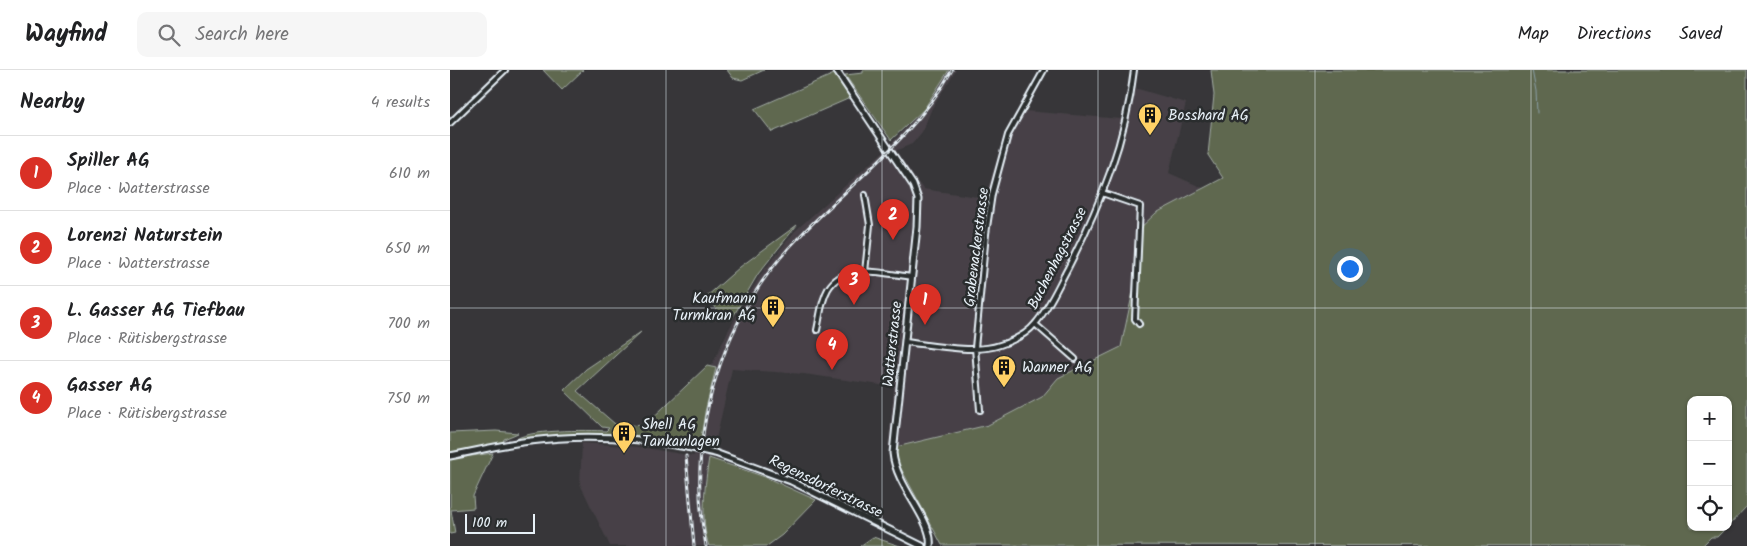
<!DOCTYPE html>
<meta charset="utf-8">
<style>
body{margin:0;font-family:Kalam,sans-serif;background:#f6f6f6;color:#202124}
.controls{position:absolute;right:15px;bottom:15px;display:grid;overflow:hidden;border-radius:10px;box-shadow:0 1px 4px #0004}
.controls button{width:45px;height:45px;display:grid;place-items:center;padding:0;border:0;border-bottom:1px solid #e0e0e0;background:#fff;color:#202124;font:25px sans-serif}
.scale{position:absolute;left:15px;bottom:12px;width:70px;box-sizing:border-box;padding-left:5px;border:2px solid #e8f1f8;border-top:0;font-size:14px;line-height:18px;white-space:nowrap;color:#e8f1f8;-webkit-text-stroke:4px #2a2d2e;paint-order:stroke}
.you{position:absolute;left:899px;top:198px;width:18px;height:18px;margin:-12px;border:4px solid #fff;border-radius:50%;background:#1a73e8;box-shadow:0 0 0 8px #1a73e833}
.badge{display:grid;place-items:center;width:32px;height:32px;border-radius:50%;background:#d93025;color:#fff;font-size:16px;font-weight:700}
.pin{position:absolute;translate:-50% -41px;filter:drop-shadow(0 1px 2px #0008)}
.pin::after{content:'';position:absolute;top:26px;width:18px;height:15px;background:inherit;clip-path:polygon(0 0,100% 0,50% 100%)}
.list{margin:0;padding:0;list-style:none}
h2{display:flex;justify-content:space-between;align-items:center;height:65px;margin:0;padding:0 20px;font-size:21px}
h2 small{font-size:16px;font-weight:400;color:#757577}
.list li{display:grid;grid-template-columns:32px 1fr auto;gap:15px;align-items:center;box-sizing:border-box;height:75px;padding:0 20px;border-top:1px solid #e0e0e0}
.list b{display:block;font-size:19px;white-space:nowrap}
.list p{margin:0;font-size:16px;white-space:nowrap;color:#757577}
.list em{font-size:16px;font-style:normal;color:#757577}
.icon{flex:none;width:28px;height:28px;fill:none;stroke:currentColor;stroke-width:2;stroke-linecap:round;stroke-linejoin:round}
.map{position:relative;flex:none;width:1297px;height:476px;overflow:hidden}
header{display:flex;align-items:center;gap:30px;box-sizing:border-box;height:70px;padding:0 25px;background:#fff;border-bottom:1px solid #e0e0e0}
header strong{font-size:24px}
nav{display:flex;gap:28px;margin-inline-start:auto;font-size:18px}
.search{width:350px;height:45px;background:#f6f6f6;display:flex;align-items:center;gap:12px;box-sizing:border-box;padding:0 18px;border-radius:10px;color:#757577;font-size:19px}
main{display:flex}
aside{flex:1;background:#fff}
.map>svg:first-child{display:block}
.built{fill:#464146}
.green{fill:#5e6850;stroke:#a3aca4}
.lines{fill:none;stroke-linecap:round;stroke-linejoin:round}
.stream{stroke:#8ca0a8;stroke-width:1}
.street-casing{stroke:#e8f1f8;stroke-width:8}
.secondary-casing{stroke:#e8f1f8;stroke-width:9}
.street{stroke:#2a2d2e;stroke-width:4}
.secondary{stroke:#2a2d2e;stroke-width:5}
.rail-casing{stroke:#e8f1f8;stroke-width:3}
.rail{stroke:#2a2d2e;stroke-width:1;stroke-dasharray:4;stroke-linecap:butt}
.secondary-bridge-casing{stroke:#e8f1f8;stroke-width:9;stroke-linecap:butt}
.secondary-bridge{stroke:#2a2d2e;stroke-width:5}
.grid{fill:none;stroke:#e8f1f8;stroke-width:1;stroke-opacity:0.55}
.labels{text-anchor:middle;stroke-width:5;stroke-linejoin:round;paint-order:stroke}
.poi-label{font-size:15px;fill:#e8f1f8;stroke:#2a2d2e;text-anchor:start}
.street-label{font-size:15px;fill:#e8f1f8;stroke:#2a2d2e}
</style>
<header>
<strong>Wayfind</strong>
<div class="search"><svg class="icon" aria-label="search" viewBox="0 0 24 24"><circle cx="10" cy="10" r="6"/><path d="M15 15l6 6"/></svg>Search here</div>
<nav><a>Map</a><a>Directions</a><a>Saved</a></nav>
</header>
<main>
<aside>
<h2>Nearby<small>4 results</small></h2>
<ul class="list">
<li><span class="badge">1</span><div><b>Spiller AG</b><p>Place · Watterstrasse</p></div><em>610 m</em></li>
<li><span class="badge">2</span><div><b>Lorenzi Naturstein</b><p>Place · Watterstrasse</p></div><em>650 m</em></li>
<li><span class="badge">3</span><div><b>L. Gasser AG Tiefbau</b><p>Place · Rütisbergstrasse</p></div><em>700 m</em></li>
<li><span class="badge">4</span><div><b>Gasser AG</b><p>Place · Rütisbergstrasse</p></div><em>750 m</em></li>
</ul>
</aside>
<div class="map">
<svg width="1297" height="476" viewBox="0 0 1297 476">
<rect width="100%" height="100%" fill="#373639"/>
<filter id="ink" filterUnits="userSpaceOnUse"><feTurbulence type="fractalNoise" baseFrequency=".02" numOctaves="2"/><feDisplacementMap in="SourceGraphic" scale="10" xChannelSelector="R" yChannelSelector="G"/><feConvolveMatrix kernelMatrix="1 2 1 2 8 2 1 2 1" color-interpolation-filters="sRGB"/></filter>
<g filter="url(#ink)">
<path class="built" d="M498,0H506L482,38L472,62L462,74L445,81L473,119L500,123L535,128L556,60L575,41L672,49L678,16L736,33L719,103L753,118L706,143L686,162L683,221L671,277L608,308L592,327L538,355L446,377H438L444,317L354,304L282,299L264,378L259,388L254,420L259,476H160L130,414L132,373L189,377L244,386L243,372L254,312L278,261L310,205L345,161L435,80L473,39Z"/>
<path class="green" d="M93,0H133L112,20Z
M277,0H314L292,10L283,8Z
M413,0H499L474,39L441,70L395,5L413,3Z
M761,0H1297V436L1278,456V330H1241V457H1277L1267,467H1261L1252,476L492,475L447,391L446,377L538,355L592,327L608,308L671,277L683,221L686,162L706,143L773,108L758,85L764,25Z
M384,4L400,28L322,62L304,39Z
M347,155L308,204L281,250L276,249L256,227L290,197Z
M191,262L127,321L165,354L194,356L257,296L266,298L255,342L250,375C184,367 130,363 64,371C74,359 138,360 156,361L159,358L152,357L114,320L136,299Z
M46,361L68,363L54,369L53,373L0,383V363Z
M43,383L23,426L24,438L1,440L5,463L0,464V389Z
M259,388L315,407L366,430L332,465L317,476H259C250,452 255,413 259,388Z
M423,467L450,476H410Z"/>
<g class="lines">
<path class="stream" d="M1082,0L1086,21L1087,43"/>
<g class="street-casing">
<path id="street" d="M0,53L55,0
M652,123L690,136L685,249L689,254
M415,202L420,155L415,125
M585,254L625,289
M367,260C370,247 371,231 378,219C394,191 436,204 462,207
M455,272C481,275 525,284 550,275C562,271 577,264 585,254C599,238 608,216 618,198C650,135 676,71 684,0
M530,340L525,278L536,164L542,124L558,65L594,0"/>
</g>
<g class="secondary-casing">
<path id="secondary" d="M386,0L463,115L468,129L467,157L443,383C446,417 484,451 480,476
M265,383L341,411L472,476
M0,386C27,381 53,374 80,371C132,364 185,367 237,377"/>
</g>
<use href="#street" class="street"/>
<use href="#secondary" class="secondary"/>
<g class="rail-casing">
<path id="rail" d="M236,386L244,476
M256,476C234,364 272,244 352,164C404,111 466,65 502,0"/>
</g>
<use href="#rail" class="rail"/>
<g class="secondary-bridge-casing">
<path id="secondary-bridge" d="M237,377L265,383"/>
</g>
<use href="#secondary-bridge" class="secondary-bridge"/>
</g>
</g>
<path class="grid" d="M216,0V476M432,0V476M648,0V476M865,0V476M1081,0V476M0,238H1297"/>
<defs>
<g id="building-pin" transform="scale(1.25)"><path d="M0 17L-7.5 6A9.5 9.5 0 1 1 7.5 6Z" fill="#ffd166" stroke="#2a2d2e"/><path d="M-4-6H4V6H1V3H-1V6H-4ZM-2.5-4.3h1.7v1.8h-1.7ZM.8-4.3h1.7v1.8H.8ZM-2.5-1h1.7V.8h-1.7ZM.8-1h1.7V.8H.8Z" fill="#111"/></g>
</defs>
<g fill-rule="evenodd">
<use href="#building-pin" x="700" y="45"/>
<use href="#building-pin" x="323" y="237"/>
<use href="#building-pin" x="554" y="297"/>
<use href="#building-pin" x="174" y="363"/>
</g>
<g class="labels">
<g class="poi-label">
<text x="718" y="50">Bosshard AG</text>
<text x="306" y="233" text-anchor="end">Kaufmann<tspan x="306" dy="17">Turmkran AG</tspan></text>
<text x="572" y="302">Wanner AG</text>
<text x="192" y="359">Shell AG<tspan x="192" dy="17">Tankanlagen</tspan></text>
</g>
<g class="street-label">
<text transform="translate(526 177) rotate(-83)" y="5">Grabenackerstrasse</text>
<text transform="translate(607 188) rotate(-63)" y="5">Buchenhagstrasse</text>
<text transform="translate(442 274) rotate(-84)" y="5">Watterstrasse</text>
<text transform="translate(376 416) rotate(26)" y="5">Regensdorferstrasse</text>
</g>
</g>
</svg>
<div class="controls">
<button>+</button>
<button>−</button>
<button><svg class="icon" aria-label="locate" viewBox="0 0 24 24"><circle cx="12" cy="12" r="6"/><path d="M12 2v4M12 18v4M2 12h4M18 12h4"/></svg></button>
</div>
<div class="scale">100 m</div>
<div class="you"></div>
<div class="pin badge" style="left:475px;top:255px">1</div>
<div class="pin badge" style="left:443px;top:170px">2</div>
<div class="pin badge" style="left:404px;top:235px">3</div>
<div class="pin badge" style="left:382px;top:300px">4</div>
</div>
</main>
